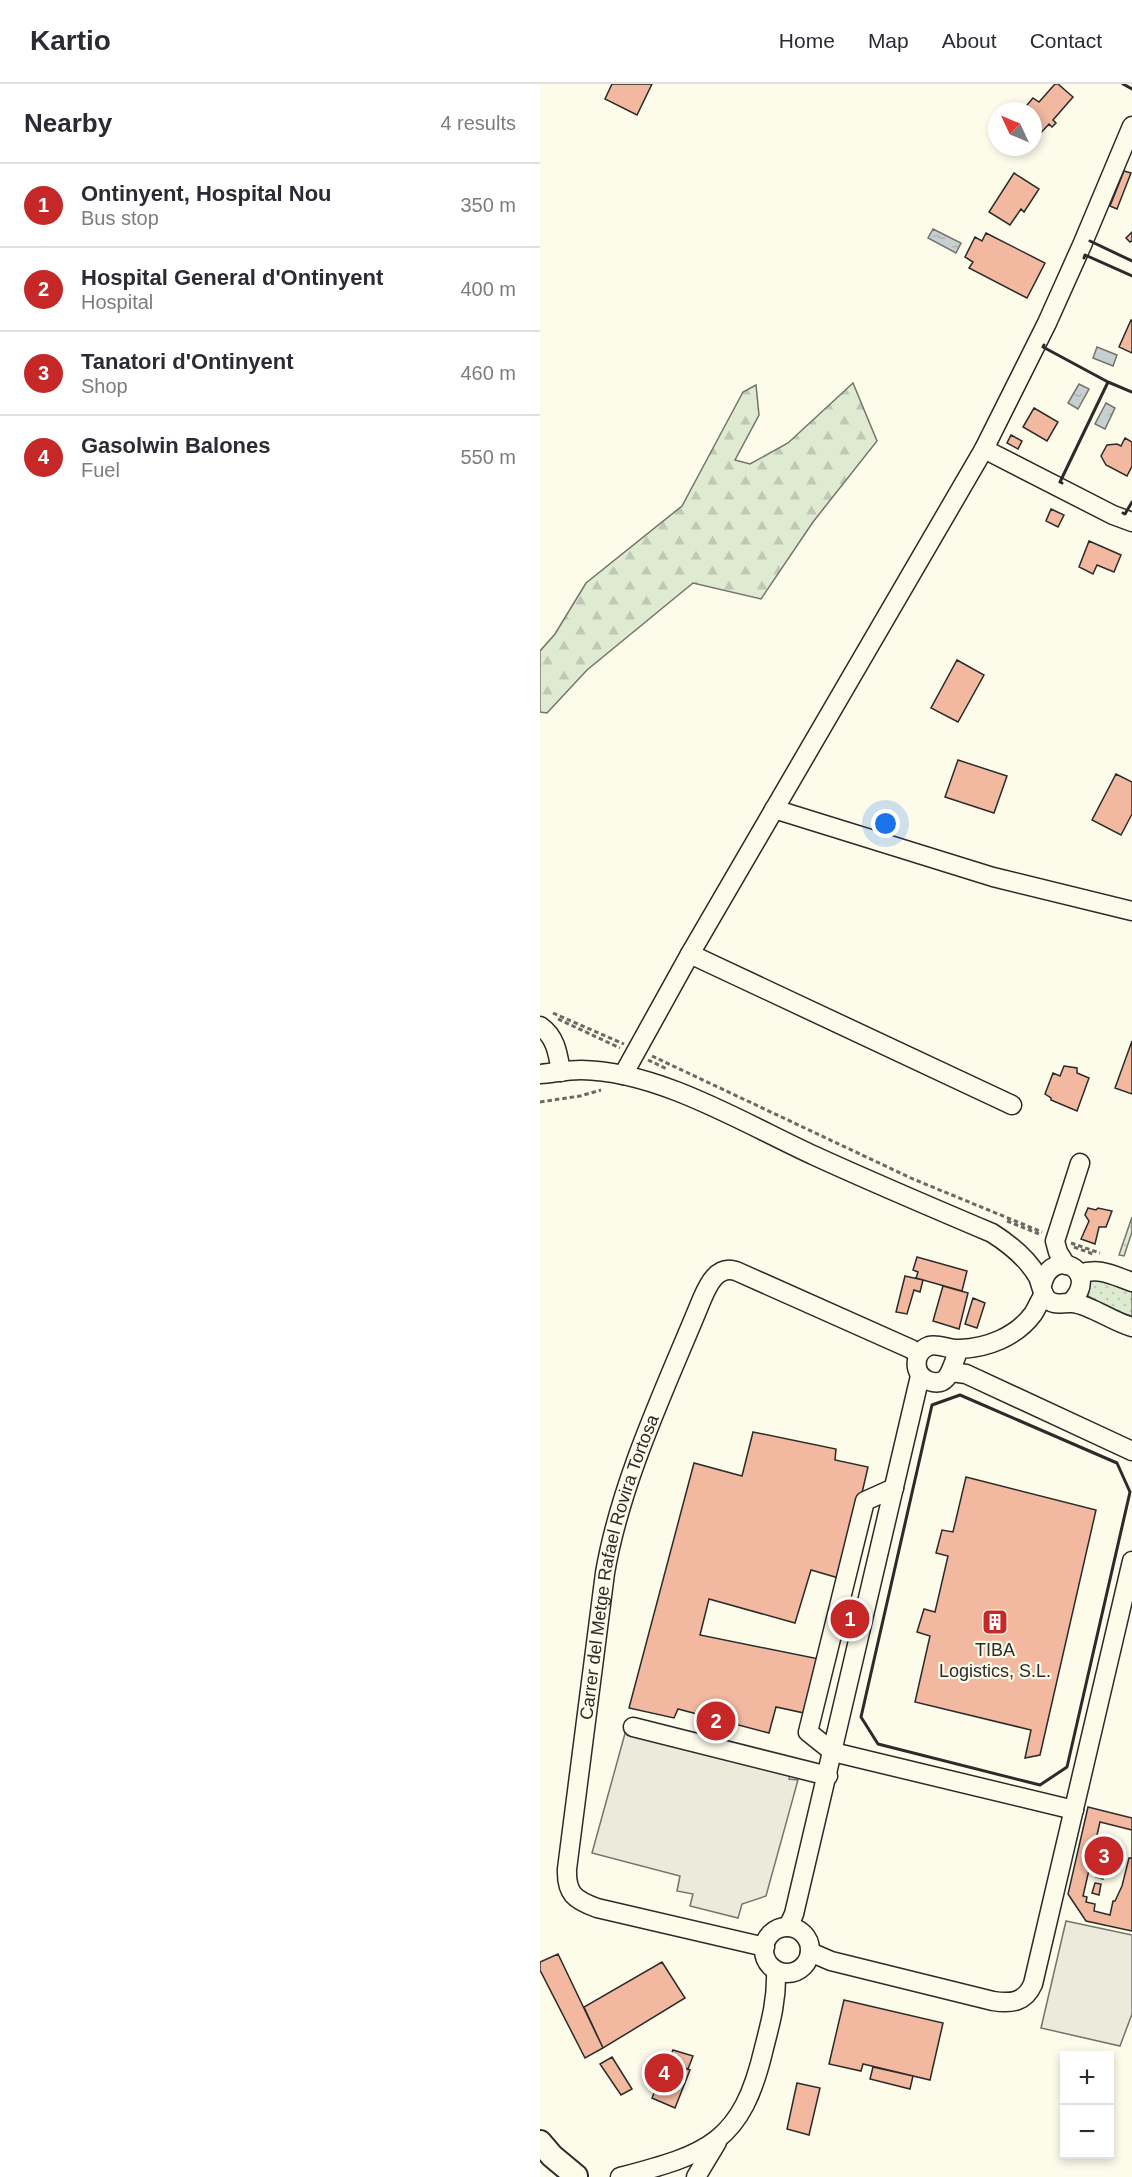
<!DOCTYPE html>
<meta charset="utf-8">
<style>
body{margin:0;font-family:Arial,sans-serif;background:#f2f2f3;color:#2b2b33}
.controls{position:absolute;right:18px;bottom:18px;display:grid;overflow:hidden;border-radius:0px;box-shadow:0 3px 9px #0003}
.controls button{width:54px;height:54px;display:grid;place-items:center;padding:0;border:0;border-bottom:2px solid #e1e1e2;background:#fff;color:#2b2b33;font:30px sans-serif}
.compass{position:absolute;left:448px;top:18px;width:54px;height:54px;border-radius:50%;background:#fff;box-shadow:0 3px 9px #0003;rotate:314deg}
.you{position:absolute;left:346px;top:740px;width:21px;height:21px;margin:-15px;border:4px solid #fff;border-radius:50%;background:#1a73e8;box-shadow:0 0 0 9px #1a73e833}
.badge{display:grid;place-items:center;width:39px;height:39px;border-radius:50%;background:#c62828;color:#fff;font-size:20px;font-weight:700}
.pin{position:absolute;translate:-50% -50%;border:3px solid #fff;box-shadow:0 2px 6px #0006}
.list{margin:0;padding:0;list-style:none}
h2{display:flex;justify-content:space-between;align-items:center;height:78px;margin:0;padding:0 24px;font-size:26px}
h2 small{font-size:20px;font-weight:400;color:#7c7c81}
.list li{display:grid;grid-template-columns:39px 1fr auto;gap:18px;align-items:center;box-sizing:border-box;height:84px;padding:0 24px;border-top:2px solid #e1e1e2}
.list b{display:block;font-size:22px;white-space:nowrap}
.list p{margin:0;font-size:20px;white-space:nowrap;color:#7c7c81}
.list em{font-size:20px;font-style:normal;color:#7c7c81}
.map{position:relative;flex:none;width:592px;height:2093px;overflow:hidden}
header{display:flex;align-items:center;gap:36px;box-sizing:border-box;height:84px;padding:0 30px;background:#fff;border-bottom:2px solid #e1e1e2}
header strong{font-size:28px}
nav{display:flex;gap:33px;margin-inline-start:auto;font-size:21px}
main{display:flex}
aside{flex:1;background:#fff}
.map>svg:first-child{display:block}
.green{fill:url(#green-dots);stroke:#74746e;stroke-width:1.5}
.forest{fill:url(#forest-firs);stroke:#74746e;stroke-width:1.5}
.parking{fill:#eceadb;stroke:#74746e;stroke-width:1.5}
.water{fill:url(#water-ripples);stroke:#74746e;stroke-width:1.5}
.building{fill:#f2b8a0;stroke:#2b2b2b;stroke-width:1.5;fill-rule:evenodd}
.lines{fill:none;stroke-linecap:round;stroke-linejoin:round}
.minor-casing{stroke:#2b2b2b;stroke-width:21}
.major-casing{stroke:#2b2b2b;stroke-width:26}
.path{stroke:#6a6964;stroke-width:3;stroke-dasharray:4.5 3;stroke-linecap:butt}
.minor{stroke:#fdfbea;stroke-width:18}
.major{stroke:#fdfbea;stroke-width:22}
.wall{stroke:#2b2b2b;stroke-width:3}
.labels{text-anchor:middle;stroke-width:4.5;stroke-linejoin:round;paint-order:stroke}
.street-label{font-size:18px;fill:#2b2b2b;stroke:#fdfbea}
.poi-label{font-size:18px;fill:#2b2b2b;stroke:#fdfbea}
</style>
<header>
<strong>Kartio</strong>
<nav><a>Home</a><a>Map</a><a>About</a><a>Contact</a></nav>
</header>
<main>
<aside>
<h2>Nearby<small>4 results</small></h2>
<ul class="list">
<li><span class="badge">1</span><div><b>Ontinyent, Hospital Nou</b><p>Bus stop</p></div><em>350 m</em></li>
<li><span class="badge">2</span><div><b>Hospital General d'Ontinyent</b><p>Hospital</p></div><em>400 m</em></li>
<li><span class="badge">3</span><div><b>Tanatori d'Ontinyent</b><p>Shop</p></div><em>460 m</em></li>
<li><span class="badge">4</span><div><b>Gasolwin Balones</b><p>Fuel</p></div><em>550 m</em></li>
</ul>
</aside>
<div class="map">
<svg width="592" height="2093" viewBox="0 0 592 2093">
<defs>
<pattern id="green-dots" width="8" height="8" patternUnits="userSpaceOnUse" patternTransform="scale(1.5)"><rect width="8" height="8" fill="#deebd1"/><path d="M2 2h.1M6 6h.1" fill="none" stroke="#bfcab4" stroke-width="1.8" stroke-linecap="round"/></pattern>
<pattern id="forest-firs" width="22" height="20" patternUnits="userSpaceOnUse" patternTransform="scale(1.5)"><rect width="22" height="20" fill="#deebd1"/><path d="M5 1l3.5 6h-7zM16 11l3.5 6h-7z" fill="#bfcab4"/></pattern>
<pattern id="water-ripples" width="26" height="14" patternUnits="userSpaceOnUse" patternTransform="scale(1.5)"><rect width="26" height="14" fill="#c7d0d0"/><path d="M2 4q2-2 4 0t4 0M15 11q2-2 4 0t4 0" fill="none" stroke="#abb3b3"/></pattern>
</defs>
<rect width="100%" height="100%" fill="#fdfbea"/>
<path class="green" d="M592,1133V1148L584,1172L579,1171Z
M555,1194L592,1204V1232L571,1226L548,1212L545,1201Z"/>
<path class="forest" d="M313,299L337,357L273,438L221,515L153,499L47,586L7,629L0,628V567L15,550L46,499L142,422L203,308L216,301L219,331L195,376L210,380L248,359Z"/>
<path class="parking" d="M89,1635L253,1674L249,1695L258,1696L226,1812L202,1820L198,1834L150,1822L153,1810L137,1807L140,1792L52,1769Z
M526,1837L592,1851V1930L580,1962L501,1944Z"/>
<path class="water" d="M393,145L421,159L416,169L388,154Z
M557,263L577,271L573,282L553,274Z
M539,300L549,305L538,325L528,319Z
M566,319L575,324L565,345L555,340Z"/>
<path class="building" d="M72,0H112L97,31L65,15Z
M515,0H518L533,13L513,36L516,39L512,43L509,40L497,53L493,50V27H482L493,14L499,18Z
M584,87L591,89L577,125L570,122Z
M474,89L499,105L484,128L481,125L470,141L449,128Z
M592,148V157L590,158L586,154Z
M446,149L505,179L487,214L429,184L433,178L425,173L435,153L442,157Z
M591,236H592V269L579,263Z
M494,324L518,338L507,357L483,343Z
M471,351L482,357L478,365L467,359Z
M585,354L592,358V382L587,392L566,381L561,372L567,361L577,360L581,362Z
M511,425L524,431L518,443L506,437Z
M549,457L581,471L574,488L557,481L553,490L539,483Z
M417,576L444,591L418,638L391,624Z
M418,676L467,692L454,729L405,713Z
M576,690L592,698V730L581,751L552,736Z
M592,957V1010L575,1004Z
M524,982L537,984V989L549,994L537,1027L511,1016V1014L505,1010L513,989L520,992Z
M548,1124L556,1126L558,1124L572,1127L566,1143H559L555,1160L541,1155L549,1137L545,1131Z
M377,1173L427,1187L422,1207L376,1194L378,1188L373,1186Z
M365,1192L383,1196L380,1208L374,1206L367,1230L356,1228Z
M403,1202L428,1209L419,1245L393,1237Z
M433,1214L445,1219L437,1244L425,1240Z
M213,1348L296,1365L295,1376L328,1383L302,1495L271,1486L255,1539L169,1515L160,1551L294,1578L278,1632L236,1623L229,1649L138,1625L134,1634L89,1624L154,1379L202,1392Z
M426,1393L556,1426L500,1671L485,1674L491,1646L375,1618L390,1552L377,1548L384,1525L395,1528L408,1472L396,1469L402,1446L413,1448Z
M548,1723L592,1734V1847L546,1837L528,1810Z
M560,1738L592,1746V1774H589L582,1802L575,1817H573L570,1831L554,1827L555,1820L546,1818L547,1813L543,1812ZM565,1755L571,1756L569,1767L562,1765ZM561,1771L568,1772L563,1795L556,1793ZM555,1799L561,1800L559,1811L552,1809Z
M18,1870L63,1964L45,1974L0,1886V1878Z
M122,1878L145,1914L63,1964L44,1923Z
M304,1916L403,1939L390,1996L323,1980L321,1987L289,1980Z
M133,1966L153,1972L148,1985L128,1978Z
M72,1973L92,2005L81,2011L60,1980Z
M127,1977L150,1986L135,2024L112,2014Z
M333,1983L373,1992L370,2005L330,1995Z
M257,1999L280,2004L269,2051L247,2045Z"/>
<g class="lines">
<g class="minor-casing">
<g id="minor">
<path d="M444,365L573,431L592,438"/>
<path d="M234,725L453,793L592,827"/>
<path d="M150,870L472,1021"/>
<path d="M0,942C16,953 18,970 21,988"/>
<path d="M0,990C13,989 27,986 41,986C120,987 205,1040 275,1072C334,1099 393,1124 452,1149C471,1161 487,1174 498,1193C501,1200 502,1209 506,1214C514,1223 523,1218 532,1219C549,1220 573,1238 592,1243"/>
<path d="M83,991L150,870L444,365L507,239L542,161L592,42"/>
<path d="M526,1181L518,1168L515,1157L540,1079"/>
<path d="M539,1190C560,1183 572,1191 592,1198"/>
<path d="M502,1201C511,1161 562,1186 531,1218"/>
<path d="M419,1266C412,1278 411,1305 389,1297C372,1291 373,1268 389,1262C398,1259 410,1266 420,1265C447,1264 476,1253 493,1230C497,1224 500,1216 504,1210"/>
<path d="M411,1288L426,1290L592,1367"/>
<path d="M354,1404L325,1417L268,1648L293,1668L534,1726"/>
<path d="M93,1643L288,1692"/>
<path d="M248,1843L254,1830L380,1292"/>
<circle cx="247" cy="1866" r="23"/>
<path id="s1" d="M225,1863L57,1824C35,1816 26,1810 27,1785L65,1489C81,1396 126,1303 162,1215C168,1201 177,1181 196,1187L371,1265L378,1270"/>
<path d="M270,1868L291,1877L453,1917C472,1920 485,1918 493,1900L592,1477"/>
<path d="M80,2093C168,2070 202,2059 224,1964C231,1937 237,1915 236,1887"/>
<path d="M156,2093L177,2058"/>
</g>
</g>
<g class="major-casing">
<path id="major" d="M0,2058L12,2072L36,2092"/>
</g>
<path class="path" d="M13,929L84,960
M18,935L80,964
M112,972L373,1095L502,1148
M108,976L127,985
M0,1018L40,1012L61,1006
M467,1137L499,1150
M531,1159L560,1169
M534,1163L553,1170"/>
<use href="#minor" class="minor"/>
<use href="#major" class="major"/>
<path class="wall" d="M583,0L592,5
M550,157L592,177
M544,174L545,171L592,192
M504,261L503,263L568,298L520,398L522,399
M568,298L592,308
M583,429L585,430L592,418
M420,1311L577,1379L590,1408L527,1683L500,1701L338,1660L321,1633L392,1321Z"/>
</g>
<defs>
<g id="building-square" transform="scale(1.35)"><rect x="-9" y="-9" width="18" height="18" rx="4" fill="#c62828" stroke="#fdfbea"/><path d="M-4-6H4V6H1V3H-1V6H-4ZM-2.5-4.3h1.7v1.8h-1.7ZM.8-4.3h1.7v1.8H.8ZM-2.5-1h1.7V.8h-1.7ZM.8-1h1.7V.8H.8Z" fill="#fff"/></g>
</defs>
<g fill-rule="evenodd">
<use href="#building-square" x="455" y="1538"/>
</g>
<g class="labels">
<g class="street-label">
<text dy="6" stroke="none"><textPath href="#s1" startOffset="534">Carrer del Metge Rafael Rovira Tortosa</textPath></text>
</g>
<g class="poi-label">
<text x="455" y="1572">TIBA<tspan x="455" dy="21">Logistics, S.L.</tspan></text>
</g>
</g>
</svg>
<div class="controls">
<button>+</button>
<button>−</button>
</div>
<svg class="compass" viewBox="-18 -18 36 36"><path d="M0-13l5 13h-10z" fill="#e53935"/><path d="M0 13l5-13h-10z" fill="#7c7c81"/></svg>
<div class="you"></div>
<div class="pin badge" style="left:310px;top:1535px">1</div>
<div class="pin badge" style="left:176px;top:1637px">2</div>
<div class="pin badge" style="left:564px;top:1772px">3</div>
<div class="pin badge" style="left:124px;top:1989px">4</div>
</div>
</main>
